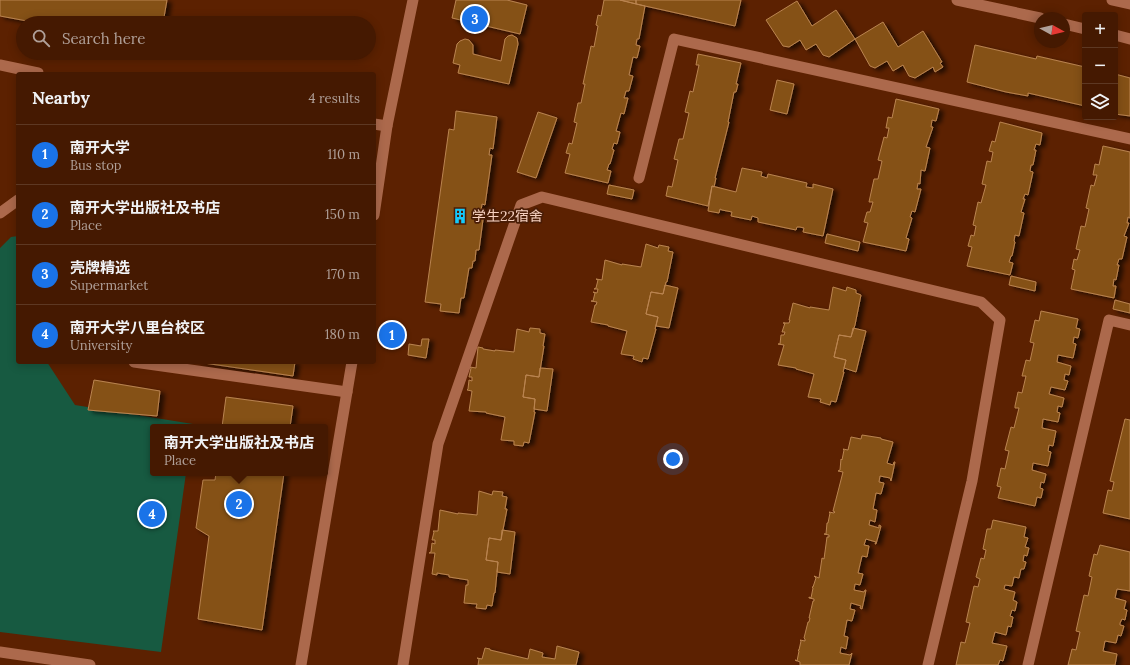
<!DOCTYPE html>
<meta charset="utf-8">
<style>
body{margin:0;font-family:Lora,"Noto Sans SC",serif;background:#4f2610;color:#f1f3f6}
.controls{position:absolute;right:12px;top:12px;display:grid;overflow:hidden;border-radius:4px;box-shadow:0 2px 10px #0003}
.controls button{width:36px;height:36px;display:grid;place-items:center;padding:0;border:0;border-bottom:1px solid #5d3823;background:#451901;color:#f1f3f6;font:20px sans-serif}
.compass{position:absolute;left:1034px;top:12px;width:36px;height:36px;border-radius:50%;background:#451901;box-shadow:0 2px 10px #0003;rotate:98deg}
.you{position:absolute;left:673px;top:459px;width:14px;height:14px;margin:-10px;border:3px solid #fff;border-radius:50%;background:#1a73e8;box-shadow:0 0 0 6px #1a73e833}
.badge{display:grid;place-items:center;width:26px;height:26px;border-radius:50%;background:#1a73e8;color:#fff;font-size:13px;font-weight:700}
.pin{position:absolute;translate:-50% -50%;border:2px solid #fff;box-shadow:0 1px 4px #0006}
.popup{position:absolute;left:150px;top:424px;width:178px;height:52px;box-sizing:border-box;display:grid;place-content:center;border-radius:4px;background:#451901;filter:drop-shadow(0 1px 3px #0005);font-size:13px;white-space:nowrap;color:#b0a099}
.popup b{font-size:15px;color:#f1f3f6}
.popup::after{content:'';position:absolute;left:50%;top:100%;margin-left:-8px;border:8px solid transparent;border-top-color:#451901}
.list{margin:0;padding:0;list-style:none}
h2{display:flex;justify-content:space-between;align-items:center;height:52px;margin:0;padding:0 16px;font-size:17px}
h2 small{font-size:13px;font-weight:400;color:#b0a099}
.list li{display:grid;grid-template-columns:26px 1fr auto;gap:12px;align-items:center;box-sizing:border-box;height:60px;padding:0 16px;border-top:1px solid #5d3823}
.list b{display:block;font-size:15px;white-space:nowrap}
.list p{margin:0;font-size:13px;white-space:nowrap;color:#b0a099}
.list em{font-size:13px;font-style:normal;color:#b0a099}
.icon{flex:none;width:22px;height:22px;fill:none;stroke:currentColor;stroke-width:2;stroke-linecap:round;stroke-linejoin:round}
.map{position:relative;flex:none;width:1130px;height:665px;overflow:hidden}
.search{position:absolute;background:#451901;box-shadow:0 2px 10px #0003;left:16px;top:16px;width:360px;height:44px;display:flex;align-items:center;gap:10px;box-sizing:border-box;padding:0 14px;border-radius:22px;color:#b0a099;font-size:15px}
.panel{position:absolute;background:#451901;box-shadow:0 2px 10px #0003;left:16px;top:72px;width:360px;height:292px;border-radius:4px}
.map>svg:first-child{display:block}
.green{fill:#175a41}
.building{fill:#855117;stroke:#ba8450;filter:url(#shadow)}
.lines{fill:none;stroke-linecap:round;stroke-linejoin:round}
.minor{stroke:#ac694c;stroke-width:11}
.tertiary{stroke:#ac694c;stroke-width:11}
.secondary{stroke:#ac694c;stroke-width:11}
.labels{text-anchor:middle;stroke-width:3.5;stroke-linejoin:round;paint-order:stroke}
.poi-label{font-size:14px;fill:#f6d0c0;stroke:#4a1d06;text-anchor:start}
</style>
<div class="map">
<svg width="1130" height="665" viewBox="0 0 1130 665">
<defs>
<filter id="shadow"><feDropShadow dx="4.5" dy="2.5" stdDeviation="2" flood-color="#0009"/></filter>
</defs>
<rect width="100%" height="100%" fill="#5c2101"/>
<path class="green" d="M18,236V362H47L75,405L193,424V427H153V473H186L161,652L0,632V248L11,237Z"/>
<path class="building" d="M0,0H167L163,23H38L0,16Z
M456,0H507L527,5L520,34L452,18Z
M604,0H620L645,6L639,39H637L636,45L640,46L637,58L633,57L629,75L633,76L629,91H626L624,98H628L624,114L621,113L616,131L620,132L617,144L614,143L612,149L614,150L610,164H609L607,170L611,171L608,183L565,173L570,154L566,153L569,143L572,144L577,123L574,122L578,103H581L585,84H583L591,46L594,47L598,26L596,25L598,15L601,16Z
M620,0H636V4Z
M636,0H741L735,26L636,4Z
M797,1L812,26L836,10L855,39L829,57L823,55L816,44L806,50L800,40L789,47L783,46L766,20Z
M883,22L898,47L923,31L942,62L940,63L943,67L935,72L933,67L915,78L909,76L903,65L893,71L887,61L875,68L870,66L855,39Z
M512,35L517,38L518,44L509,84L458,73L460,65L453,63L457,44L460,41L465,39L469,40L473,45V54L501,61L505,39L508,36Z
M975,45L1036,59L1037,56L1085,67V106L1028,93V96L1006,92L967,82Z
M698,54L741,63L736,84H738L736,92H734L728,122H729L715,178H716L714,187L712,186L708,206L666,196L668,186L672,187L678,160L674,159L679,139H683L689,113L685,112L690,91L693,92L699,65H696Z
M1115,74L1130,78V116L1115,114Z
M777,80L794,84L787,114L770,110Z
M896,99L939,109L936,121L932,120L931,127H933L926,147L930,148L925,171L921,170L920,184L918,183L917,189H921L915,212L912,211L910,217L912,218L906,238L909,239L906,251L863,242L868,223L864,222L867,212H870L873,202H869L874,179H878L882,161L878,160L884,137L887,138L889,128H886L888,117L892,118Z
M456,111L497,117L493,149L490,148L489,155H492L485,205L482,204L481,211L484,212L479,250H476L475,261H473L472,268H469L464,298H461L459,313L440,311L441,304L425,302L449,129L454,130Z
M538,112L557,118L536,178L517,172Z
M1000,122L1042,133L1040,145L1036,144L1034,150H1036L1033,165H1031L1030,171L1033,172L1028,195L1025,194L1023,199H1025L1021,212L1024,213L1019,236L1015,235L1014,241L1015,242L1012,256H1011L1009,262L1013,263L1010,275L967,266L972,247L968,246L971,235L974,236L976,226L973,225L978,202L981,203L986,185L982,184L987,161L991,162L993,152L989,151L992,141L995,142Z
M1103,146L1130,152V218L1128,217L1127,223H1129L1124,236L1127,237L1122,259H1119L1117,265H1119L1116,280L1114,279L1113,286H1116L1114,298L1071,289L1075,270L1072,269L1074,259L1077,260L1080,250L1076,249L1081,226L1085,227L1089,209L1086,208L1091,185L1094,186L1097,175H1093L1095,164L1099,165Z
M742,168L762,172L761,176L767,178L768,174L807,183L806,187L813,188V184L833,189L823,236L803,232L804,228L800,227H797L796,230L758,222V218L752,216L751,220L731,216L732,212L722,210L720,209L719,213L708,211L712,186L736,192Z
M609,185L634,190L632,199L607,194Z
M827,234L860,242L858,251L825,243Z
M646,244L658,248L659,245L669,247L668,251L673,252L667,282H666L663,294L651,292L646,314L658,317L655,329H656L648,359L643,358L642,362L633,359L634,356L621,354L627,331L608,326V325L591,322L595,305H596L597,302L591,301H593L595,293L593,292L597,293L598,289H594L596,288L598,280L596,279L602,280L605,260L622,265V264L641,267Z
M1011,276L1036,282L1035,291L1009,285Z
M665,285L678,288L669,328L656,326L658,317L646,314L651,292L663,294Z
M833,287L846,291L847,287L856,290V293L861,295L855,325L851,337L839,335L834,357L846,360L843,372H844L836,402L831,401L830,405L820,402L821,399L808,397L814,374L796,369V368L778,365L784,345L778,344H780L781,335H784L785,332H782L785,323H783H789L790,320H789L793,303L810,308V307L829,310Z
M1115,300L1130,304V313L1113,309Z
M1041,311L1078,319L1076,328L1080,329L1078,338L1074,337L1073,343L1076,344L1073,358L1058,355L1057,362L1071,366L1069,375L1065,374L1064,380L1068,381L1065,390L1051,387L1049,394L1064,398L1062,407L1058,406L1057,412L1060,413L1058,422L1043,419L1042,428L1056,431L1053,446L1049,445L1048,451L1051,452L1048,466L1033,463L1032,470L1046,474L1044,483L1041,482L1040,488L1043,489L1041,498L1037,497L1035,506L998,498L1001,487L997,486L1001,468L1005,469L1009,451L1005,450L1011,427L1014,428L1019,408H1015V406L1018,392L1022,393L1026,376H1022L1026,360L1030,361L1034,343L1030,342L1035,320L1039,321Z
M530,328L540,329V333L545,334L543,346H544L539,377L526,375L523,397L535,399L534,412H535L529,443L524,442L523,446L514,445V441L501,440L505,417L486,413V412L469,411L472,391L467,390L468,389L469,380L472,381V377H469L471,368L470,367L476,368L478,347L483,348V349L495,351V350L514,352L517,329L529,332Z
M853,328L866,331L856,372L844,368L846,360L834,357L839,335L851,337Z
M422,339H429L426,358L408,355L409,344L421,346Z
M197,362H295L293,376Z
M540,368L553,369L547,411L534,409L535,399L523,397L526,375L539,377Z
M94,380L160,391L157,416L88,410Z
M226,397L293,406L290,427H222Z
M1125,419L1130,420V519L1103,513L1108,490L1112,491L1114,482L1110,481Z
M862,435L881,438V439L893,442L887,463L893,465L894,462H895L891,481L890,478L880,476L879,482L884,483L881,494L876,493L873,509L877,510L875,522L870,520L869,525L879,528V525L881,526L876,544H875L876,542L866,539L864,545L869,546L867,557L862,556L858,573L863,574L860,585L855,584L854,590L864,592L865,590H866L862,609L860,608L861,606L851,603L850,609L855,610L852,621L847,620L844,636L848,637L846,649L841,647L840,653L850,655L852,653L849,665H800V662L795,660L797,661L799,651L798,650H799L801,641L800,640L805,641V639L804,638L808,622H809L810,618H809L813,601H814V599L809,598V597L811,598L813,588L812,587H813L816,578L814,576L819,578L822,558L824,559L827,537H829V535L824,534H826L827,523H828L830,513L829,512L834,513L835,512L833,511L843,472L838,471L840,470L841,459L842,460L844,450L843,449L848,450L851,437L861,439Z
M216,473H284L262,630L198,619L209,536L196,528L203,480H215Z
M479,491L492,495L493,491L503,492L502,496L507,497L505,509H507L501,540L489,538L486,560L498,562L495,593H494L492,606L487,605L486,609L476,608L477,604L464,603L466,585H468V580L449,577V575L437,573V575L432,574L435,553H429L431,552L432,543L435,544V540H432L434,532L433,531H438L440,510L458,514V513L477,515Z
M993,520L1026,527L1024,537L1028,538L1025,547L1029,548L1027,556L1024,555L1023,561L1026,562L1024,569H1021L1019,578L1014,577L1012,586L1005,585L1004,589L1015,592L1013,600L1017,602L1015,611L1012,610L1010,616L1013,617L1011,627L1008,626L1006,635L995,632L992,643L1007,646L1003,661L1000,660L998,665H956L961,642L965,643L970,623L966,622L974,586L978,587L980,579L976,577L981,558L984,559L986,550L983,549L987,529H991Z
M502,530L515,532L510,574L497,572L498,562L486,560L489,538L501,540Z
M1100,545L1130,552V591L1117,589L1115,598L1126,601L1124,609L1127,610L1125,620L1122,619L1120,623V625L1124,626L1121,636L1118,635L1116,643L1105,641L1103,651L1117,654L1115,665H1068L1072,649L1076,650L1080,632L1076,631L1084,595L1088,596L1092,577L1089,576L1094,554L1097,555Z
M557,646L579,652L576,665H478L479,659L477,658L482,659L485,648L490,649V650L528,659L530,649L543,653L542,657L555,659Z"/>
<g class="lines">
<path class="minor" d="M0,65L38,73V74
M374,124L387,126
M639,178L674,39L1130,139
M0,213L18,200
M134,362L347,392
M0,652L90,665
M403,665L438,444L521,205L542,197L981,302L1000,320L972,481L928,665
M1028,665L1109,320L1130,325"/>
<path class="tertiary" d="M374,215L387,126L413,0
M301,665L352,362"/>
<path class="secondary" d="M957,0L1040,18
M1112,0L1130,4
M1064,24L1085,29
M1115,35L1130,39"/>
</g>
<defs>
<g id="building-bare" transform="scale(1.2)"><path d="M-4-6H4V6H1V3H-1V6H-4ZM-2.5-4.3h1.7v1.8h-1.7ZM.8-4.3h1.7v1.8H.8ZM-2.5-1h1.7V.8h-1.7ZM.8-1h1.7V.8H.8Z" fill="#15cafb" stroke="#4a1d06" stroke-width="2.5" paint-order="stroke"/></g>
</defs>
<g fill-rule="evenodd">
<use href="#building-bare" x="460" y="216"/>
</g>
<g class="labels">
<g class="poi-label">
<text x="472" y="221">学生22宿舍</text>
</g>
</g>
</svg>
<div class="controls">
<button>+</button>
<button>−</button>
<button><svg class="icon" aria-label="layers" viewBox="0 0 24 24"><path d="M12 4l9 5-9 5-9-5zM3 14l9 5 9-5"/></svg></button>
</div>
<svg class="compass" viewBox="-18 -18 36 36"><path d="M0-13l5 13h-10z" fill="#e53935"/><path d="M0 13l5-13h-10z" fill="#b0a099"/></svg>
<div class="you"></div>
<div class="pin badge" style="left:392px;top:335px">1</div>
<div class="pin badge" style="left:239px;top:504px">2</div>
<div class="popup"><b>南开大学出版社及书店</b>Place</div>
<div class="pin badge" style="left:475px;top:19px">3</div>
<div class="pin badge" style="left:152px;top:514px">4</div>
<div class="search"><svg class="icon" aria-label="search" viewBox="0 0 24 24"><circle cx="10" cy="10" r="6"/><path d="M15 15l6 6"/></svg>Search here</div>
<section class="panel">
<h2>Nearby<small>4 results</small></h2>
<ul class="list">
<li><span class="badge">1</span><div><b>南开大学</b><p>Bus stop</p></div><em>110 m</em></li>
<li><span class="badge">2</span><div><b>南开大学出版社及书店</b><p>Place</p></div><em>150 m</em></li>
<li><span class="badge">3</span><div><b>壳牌精选</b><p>Supermarket</p></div><em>170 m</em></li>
<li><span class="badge">4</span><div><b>南开大学八里台校区</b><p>University</p></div><em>180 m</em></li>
</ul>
</section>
</div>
